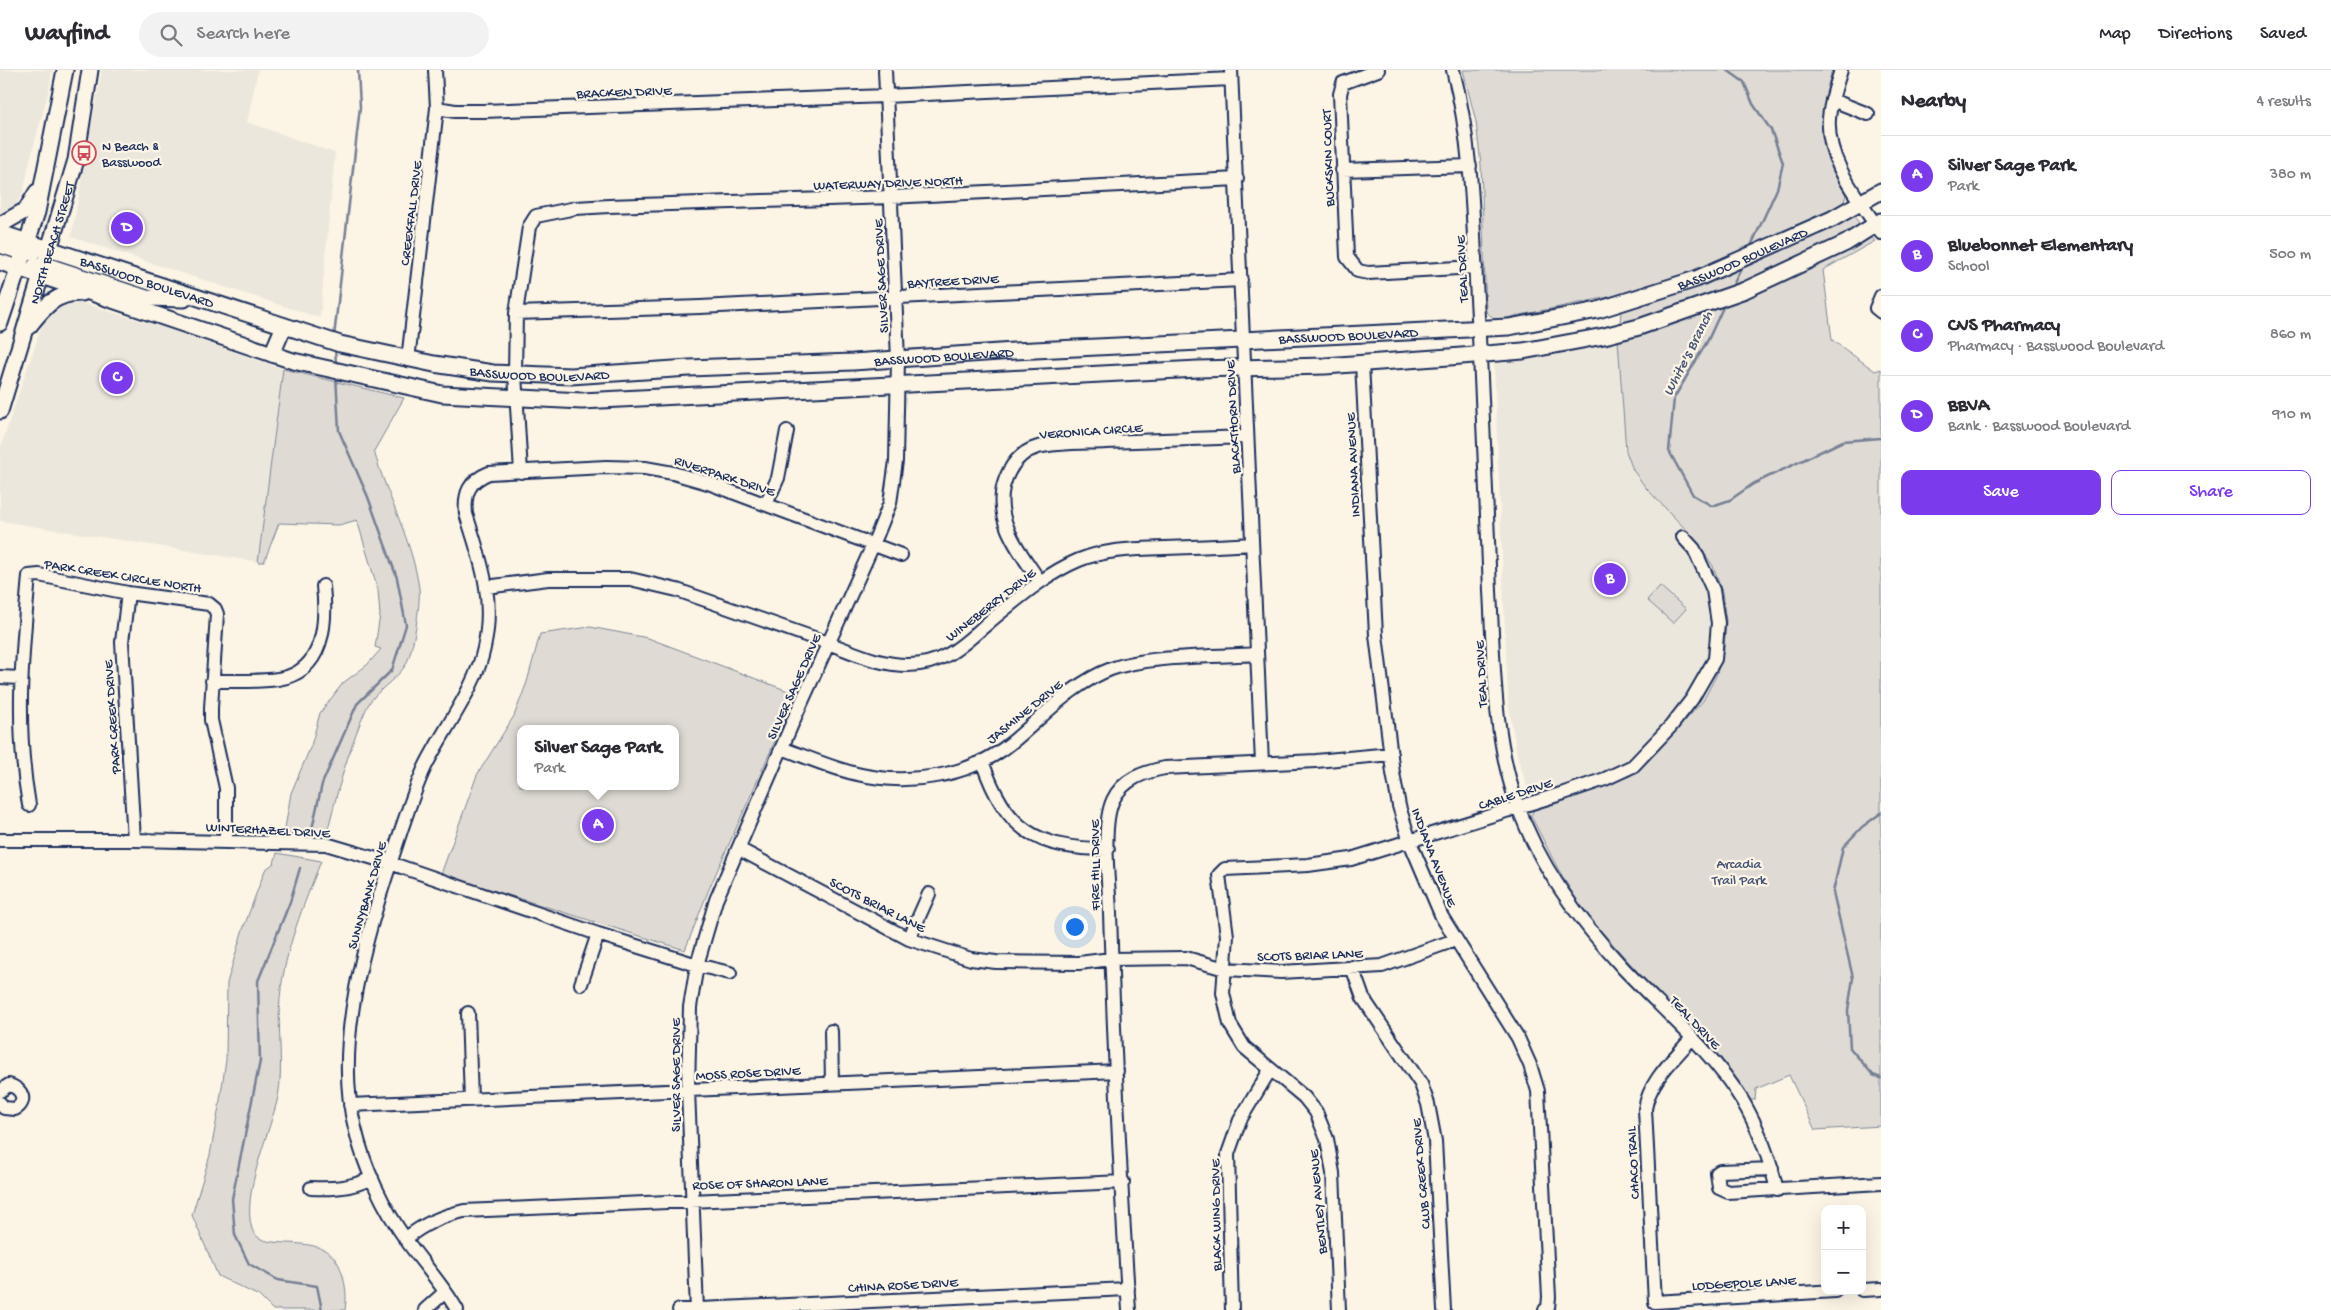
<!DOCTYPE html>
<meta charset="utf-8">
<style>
body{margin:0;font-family:"Gochi Hand",sans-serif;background:#f2f2f3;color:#2b2b33}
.controls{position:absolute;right:15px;bottom:15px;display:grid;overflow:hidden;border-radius:10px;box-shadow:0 5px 20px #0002}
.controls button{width:45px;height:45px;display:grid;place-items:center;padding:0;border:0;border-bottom:1px solid #e1e1e2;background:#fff;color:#2b2b33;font:25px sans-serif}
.you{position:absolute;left:1074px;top:856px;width:18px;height:18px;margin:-12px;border:4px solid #fff;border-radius:50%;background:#1a73e8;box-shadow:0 0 0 8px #1a73e833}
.badge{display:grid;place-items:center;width:32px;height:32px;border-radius:50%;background:#7c3aed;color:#fff;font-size:16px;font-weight:700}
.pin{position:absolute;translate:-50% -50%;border:2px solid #fff;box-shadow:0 1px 5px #0006}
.popup{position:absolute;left:517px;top:655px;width:162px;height:65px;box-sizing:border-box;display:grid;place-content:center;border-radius:10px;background:#fff;filter:drop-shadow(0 1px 4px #0005);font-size:16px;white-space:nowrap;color:#7c7c81}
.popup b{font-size:19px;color:#2b2b33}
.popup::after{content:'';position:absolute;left:50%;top:100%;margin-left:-10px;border:10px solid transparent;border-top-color:#fff}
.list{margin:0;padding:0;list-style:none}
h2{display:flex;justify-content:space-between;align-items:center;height:65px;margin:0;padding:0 20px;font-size:21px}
h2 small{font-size:16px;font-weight:400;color:#7c7c81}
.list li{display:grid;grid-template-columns:32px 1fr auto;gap:15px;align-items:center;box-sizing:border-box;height:80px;padding:0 20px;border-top:1px solid #e1e1e2}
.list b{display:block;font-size:19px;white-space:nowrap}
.list p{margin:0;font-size:16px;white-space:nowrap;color:#7c7c81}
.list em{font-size:16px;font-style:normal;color:#7c7c81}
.actions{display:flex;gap:10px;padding:15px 20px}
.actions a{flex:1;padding:11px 0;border:1px solid #7c3aed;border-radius:10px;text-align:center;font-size:18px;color:#7c3aed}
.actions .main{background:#7c3aed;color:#fff}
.icon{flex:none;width:28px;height:28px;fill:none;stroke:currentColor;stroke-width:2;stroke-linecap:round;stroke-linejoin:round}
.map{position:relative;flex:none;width:1881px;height:1240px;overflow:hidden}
header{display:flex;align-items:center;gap:30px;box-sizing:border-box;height:70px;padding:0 25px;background:#fff;border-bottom:1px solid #e1e1e2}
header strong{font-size:24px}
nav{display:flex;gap:28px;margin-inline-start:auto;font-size:18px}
.search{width:350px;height:45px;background:#f2f2f3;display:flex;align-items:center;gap:12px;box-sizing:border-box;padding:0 18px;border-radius:28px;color:#7c7c81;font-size:19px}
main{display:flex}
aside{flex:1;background:#fff}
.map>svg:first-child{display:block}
.built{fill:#ece7dc}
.green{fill:#dfdbd4;stroke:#7d8599;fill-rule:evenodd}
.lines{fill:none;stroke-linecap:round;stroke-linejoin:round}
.stream{stroke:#767f94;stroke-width:2.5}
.minor-casing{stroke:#1b2f5e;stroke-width:16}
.major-casing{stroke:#1b2f5e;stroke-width:19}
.minor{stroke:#fcf5e5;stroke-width:12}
.major{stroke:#fcf5e5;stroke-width:15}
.labels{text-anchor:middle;stroke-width:4.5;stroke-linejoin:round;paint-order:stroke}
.street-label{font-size:14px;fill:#1b2f5e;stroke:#fcf5e5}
.poi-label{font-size:14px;fill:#1b2f5e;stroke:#fcf5e5;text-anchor:start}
.park-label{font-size:14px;fill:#425176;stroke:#fcf5e5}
.water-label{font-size:15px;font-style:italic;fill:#485779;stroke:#fcf5e5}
</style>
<header>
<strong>Wayfind</strong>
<div class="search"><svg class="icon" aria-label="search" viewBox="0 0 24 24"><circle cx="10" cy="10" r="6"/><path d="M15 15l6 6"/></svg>Search here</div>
<nav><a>Map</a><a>Directions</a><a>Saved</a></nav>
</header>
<main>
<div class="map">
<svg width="1881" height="1240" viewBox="0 0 1881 1240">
<rect width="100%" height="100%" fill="#fcf5e5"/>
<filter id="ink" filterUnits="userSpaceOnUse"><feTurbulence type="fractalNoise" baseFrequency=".02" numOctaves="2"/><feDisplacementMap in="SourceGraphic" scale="10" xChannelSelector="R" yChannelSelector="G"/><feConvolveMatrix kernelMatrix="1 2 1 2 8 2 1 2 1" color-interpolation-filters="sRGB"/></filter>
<g filter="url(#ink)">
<path class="built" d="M0,0H52L50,16L30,90L23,123L16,135L5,143L0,144Z
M102,0H258L247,52L335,83L320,248L71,167Z
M69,229L174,261L283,299L258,492L0,451V379L45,246Z
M1618,270L1626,381L1633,400L1646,418L1694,468L1713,496L1722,522L1726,551L1724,580L1716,606L1703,631L1653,686L1630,706L1534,739L1517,685L1508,631L1494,294L1551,286Z"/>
<path class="green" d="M1463,0H1832C1822,34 1820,67 1834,100C1837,109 1842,117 1846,125L1843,134L1875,171L1823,200L1832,270L1875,301L1881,299V1056L1815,1060L1789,1005L1756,1019L1755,1030H1747L1723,997L1584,842L1557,797L1531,746L1534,739L1630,706L1653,686L1703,631L1716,606L1724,580L1726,551L1722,522L1713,496L1694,468L1646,418L1633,400L1626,381L1618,270L1623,224L1496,250L1486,242L1481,95L1476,52Z
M283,299L404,328L374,381C387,427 412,469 419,518C421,532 413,584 405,596C395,611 375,621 367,637C348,679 337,723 326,767L284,764L291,723L311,676L320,643L343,613L367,595L381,579L375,577L380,545L378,520L357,450L339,455L279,453L264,492H258Z
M1660,516L1686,539L1673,553L1647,530Z
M590,557L648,568L796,624L709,819L685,880L441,804L477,705L514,646L527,612L540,564ZM520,659H676V716H520Z
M277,783L321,791C303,837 285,878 280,928C277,960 284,996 278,1027C270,1063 241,1124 252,1159C262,1188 328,1154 342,1203C346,1217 347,1226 345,1240H273L259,1226L218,1206L192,1145L210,1085L219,1037L226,990L227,913L242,862L256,824L265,800L274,793Z"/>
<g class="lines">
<path class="stream" d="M1727,0L1744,12L1753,34L1771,60L1783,93L1777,119L1750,178
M1731,219L1743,195
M1725,233L1708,270L1674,328L1669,381L1693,425L1712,436L1730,430L1753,414L1843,371L1881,368
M334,267L360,37L358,0
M335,277L336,294
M1881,743L1862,757L1843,777L1833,822L1853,908L1848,940L1850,978L1873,1005L1881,1008
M312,759L322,714L357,634L392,600L406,555L397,508L368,427L339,361L336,305
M300,798L290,832L258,911L260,991L232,1129L235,1165L249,1194L278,1210L317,1216L322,1240"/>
<g class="minor-casing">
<path id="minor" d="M1231,0L1262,693
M1378,0L1343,13L1340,24L1347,187L1358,201L1368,203L1476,197
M1453,0C1471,69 1473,141 1476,211C1482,314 1486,418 1490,521C1494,592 1493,664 1516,731C1538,795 1579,850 1624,899C1664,941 1711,980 1742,1030C1758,1057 1770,1090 1777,1120
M1841,0C1836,16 1830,32 1829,49C1826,92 1859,129 1881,163
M1832,30L1868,44
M437,38L455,41H484L886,26L1231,9
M1342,100L1470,96
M1881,226L1876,238L1881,242
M516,243L700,237L1241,210
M408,290L437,38L435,0
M1362,293L1376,565L1393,703L1399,736L1410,772L1442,847L1518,968L1530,995L1538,1021L1549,1227L1548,1238L1545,1240
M521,402L515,304L516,243L529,157L536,146L576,138L609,136L891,127L1237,109
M766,434L778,408L787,361
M1040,512C1026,490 1005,465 1002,438C999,414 1012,384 1038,377C1057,372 1086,373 1106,372C1153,370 1200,369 1247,367
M486,517L548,509H630L677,520L828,573C855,583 879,595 908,595C948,595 967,570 995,547C1021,526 1048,503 1079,490C1106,479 1137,479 1165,478C1194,477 1223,476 1252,474
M128,523L122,572L134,770
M0,607L20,608
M212,611C233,611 256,612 278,609C324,602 327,553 323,516
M782,678C806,687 831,698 857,704C908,716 970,707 1011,673C1043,647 1071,614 1111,599C1149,585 1215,587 1257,584
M982,691C1006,760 1035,779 1108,779
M29,735C15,655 22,586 29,506L39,505L128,523L209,534L215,539L217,544L211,638V650L226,718V772
M0,770H134L326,774L390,793L598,864L697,895L730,903
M739,779L909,869L971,889L996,892L1079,893L1111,889L1186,888L1225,899L1281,902L1382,896L1455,870
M909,869L929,824
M1352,897L1363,928L1421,1014L1428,1034L1435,1071L1444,1240
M581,914L598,864
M468,943L471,1030
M831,961L832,1013
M1692,968C1674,989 1649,1011 1645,1039L1655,1232L1835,1221
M0,1021L9,1015C22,1018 28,1032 15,1039L4,1038L0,1033
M350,1035L1117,1001
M1772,1099L1720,1101L1717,1103L1719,1118L1728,1122L1881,1113
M311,1118C334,1119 351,1118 372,1108
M405,1169C424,1154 441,1146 464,1141L1123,1112
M1862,1220L1881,1219
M425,1240L445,1222
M457,1240C443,1215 423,1194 407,1171C383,1138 364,1097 355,1058C333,975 366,865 393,785C403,755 412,725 425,697C443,660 476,618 484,578C495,528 481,491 466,444C464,423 469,411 489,403L606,397L645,398L673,403L708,413L901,485
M679,1240L1128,1219
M697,1240L688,1020L690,937L697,895L716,830L795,647L873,475L890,433L896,391L898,289L885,0
M1129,1240C1120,1108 1114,975 1110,843C1109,814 1101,756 1113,730C1123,709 1144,702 1165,698L1316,691L1391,684
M1232,1240L1228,1084L1240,1050L1270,1000
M1339,1240L1333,1103L1327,1069L1316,1042L1304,1027L1244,977L1230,954L1223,923L1227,866L1219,805L1225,799L1308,795L1351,789L1564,723L1605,709L1633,696L1671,656L1692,629L1715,589L1718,553L1713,520L1694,479L1683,467"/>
</g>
<g class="major-casing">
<g id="major">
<path d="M0,155L26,140L37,122"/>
<path id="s1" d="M0,163L340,274L434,294L493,303L571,306L689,298L853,292L1014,281L1509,257L1598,240L1696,209L1832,149L1881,121"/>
<path d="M0,175L24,183L33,182"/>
<path d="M0,192L293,291L442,324L582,331L1198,299L1325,296L1449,287L1523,281L1604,266L1639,257L1745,220L1846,173L1881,151"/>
<path d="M35,196L45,195L146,228L184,229"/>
<path d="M0,253L37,142L65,0"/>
<path d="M29,256C44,237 56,222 82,223"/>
<path d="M272,284L284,256"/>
<path id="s2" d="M0,341L76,90L90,0"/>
</g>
</g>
<use href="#minor" class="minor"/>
<use href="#major" class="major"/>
</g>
</g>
<defs>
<g id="bus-ring" transform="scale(1.25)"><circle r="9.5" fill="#fcf5e5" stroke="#d1495b" stroke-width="1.5"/><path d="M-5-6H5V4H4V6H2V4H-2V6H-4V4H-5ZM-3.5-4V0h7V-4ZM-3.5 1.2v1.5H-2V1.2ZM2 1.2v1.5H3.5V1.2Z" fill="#d1495b"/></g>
</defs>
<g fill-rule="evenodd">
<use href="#bus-ring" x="84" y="83"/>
</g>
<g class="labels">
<g class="street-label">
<text transform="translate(624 21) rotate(-2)" y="5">BRACKEN DRIVE</text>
<text transform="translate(1327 88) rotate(-92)" y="5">BUCKSKIN COURT</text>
<text transform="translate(888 112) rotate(-2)" y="5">WATERWAY DRIVE NORTH</text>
<text transform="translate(410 143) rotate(-83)" y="5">CREEKFALL DRIVE</text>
<text dy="5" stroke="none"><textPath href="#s2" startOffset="176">NORTH BEACH STREET</textPath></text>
<text dy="5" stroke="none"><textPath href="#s1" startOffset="1775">BASSWOOD BOULEVARD</textPath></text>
<text transform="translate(1461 199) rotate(-93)" y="5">TEAL DRIVE</text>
<text transform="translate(880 206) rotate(-93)" y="5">SILVER SAGE DRIVE</text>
<text transform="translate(953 210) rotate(-3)" y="5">BAYTREE DRIVE</text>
<text dy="5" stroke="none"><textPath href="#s1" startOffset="155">BASSWOOD BOULEVARD</textPath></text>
<text dy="5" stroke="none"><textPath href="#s1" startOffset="1370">BASSWOOD BOULEVARD</textPath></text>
<text dy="5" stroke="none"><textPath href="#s1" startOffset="965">BASSWOOD BOULEVARD</textPath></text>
<text dy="5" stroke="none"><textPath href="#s1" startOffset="560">BASSWOOD BOULEVARD</textPath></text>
<text transform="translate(1232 347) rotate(-93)" y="5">BLACKTHORN DRIVE</text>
<text transform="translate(1091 360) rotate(-4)" y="5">VERONICA CIRCLE</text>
<text transform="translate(1352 395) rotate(-93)" y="5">INDIANA AVENUE</text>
<text transform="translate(725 405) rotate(18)" y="5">RIVERPARK DRIVE</text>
<text transform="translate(123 505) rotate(9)" y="5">PARK CREEK CIRCLE NORTH</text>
<text transform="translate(990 534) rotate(-38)" y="5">WINEBERRY DRIVE</text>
<text transform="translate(1480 604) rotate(-93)" y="5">TEAL DRIVE</text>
<text transform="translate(793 616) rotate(-66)" y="5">SILVER SAGE DRIVE</text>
<text transform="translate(1024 641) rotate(-39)" y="5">JASMINE DRIVE</text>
<text transform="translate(111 647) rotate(-94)" y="5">PARK CREEK DRIVE</text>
<text transform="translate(1515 723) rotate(-18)" y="5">CABLE DRIVE</text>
<text transform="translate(268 759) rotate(3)" y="5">WINTERHAZEL DRIVE</text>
<text transform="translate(1435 787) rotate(69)" y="5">INDIANA AVENUE</text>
<text transform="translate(1094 795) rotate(-90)" y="5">FIRE HILL DRIVE</text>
<text transform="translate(366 825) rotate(-74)" y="5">SUNNYBANK DRIVE</text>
<text transform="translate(878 834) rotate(27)" y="5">SCOTS BRIAR LANE</text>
<text transform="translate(1310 884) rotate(-2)" y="5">SCOTS BRIAR LANE</text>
<text transform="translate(1696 952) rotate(47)" y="5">TEAL DRIVE</text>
<text transform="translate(748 1002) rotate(-3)" y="5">MOSS ROSE DRIVE</text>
<text transform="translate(675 1005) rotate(-90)" y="5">SILVER SAGE DRIVE</text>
<text transform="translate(1632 1093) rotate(-93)" y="5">CHACO TRAIL</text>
<text transform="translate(1420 1104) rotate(-95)" y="5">CLUB CREEK DRIVE</text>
<text transform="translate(760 1112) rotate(-2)" y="5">ROSE OF SHARON LANE</text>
<text transform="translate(1317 1132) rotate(-95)" y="5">BENTLEY AVENUE</text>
<text transform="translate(1215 1145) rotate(-91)" y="5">BLACK WING DRIVE</text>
<text transform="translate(1744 1212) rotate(-3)" y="5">LODGEPOLE LANE</text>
<text transform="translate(903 1214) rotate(-3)" y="5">CHINA ROSE DRIVE</text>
</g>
<g class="poi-label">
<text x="102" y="80">N Beach &amp;<tspan x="102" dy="16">Basswood</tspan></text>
</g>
<g class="park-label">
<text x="1739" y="798">Arcadia<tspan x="1739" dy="16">Trail Park</tspan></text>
</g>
<g class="water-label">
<text transform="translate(1687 283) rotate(-63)" y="5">White's Branch</text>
</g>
</g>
</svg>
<div class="controls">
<button>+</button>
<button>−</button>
</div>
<div class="you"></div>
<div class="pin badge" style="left:598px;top:755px">A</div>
<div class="popup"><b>Silver Sage Park</b>Park</div>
<div class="pin badge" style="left:1610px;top:509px">B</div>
<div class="pin badge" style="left:117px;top:308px">C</div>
<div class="pin badge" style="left:127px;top:158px">D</div>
</div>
<aside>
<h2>Nearby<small>4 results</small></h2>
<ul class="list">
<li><span class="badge">A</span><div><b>Silver Sage Park</b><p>Park</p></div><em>380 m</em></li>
<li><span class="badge">B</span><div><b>Bluebonnet Elementary</b><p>School</p></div><em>500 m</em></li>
<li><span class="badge">C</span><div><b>CVS Pharmacy</b><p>Pharmacy · Basswood Boulevard</p></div><em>860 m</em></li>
<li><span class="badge">D</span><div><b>BBVA</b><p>Bank · Basswood Boulevard</p></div><em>910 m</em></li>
</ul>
<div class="actions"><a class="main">Save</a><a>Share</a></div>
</aside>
</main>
